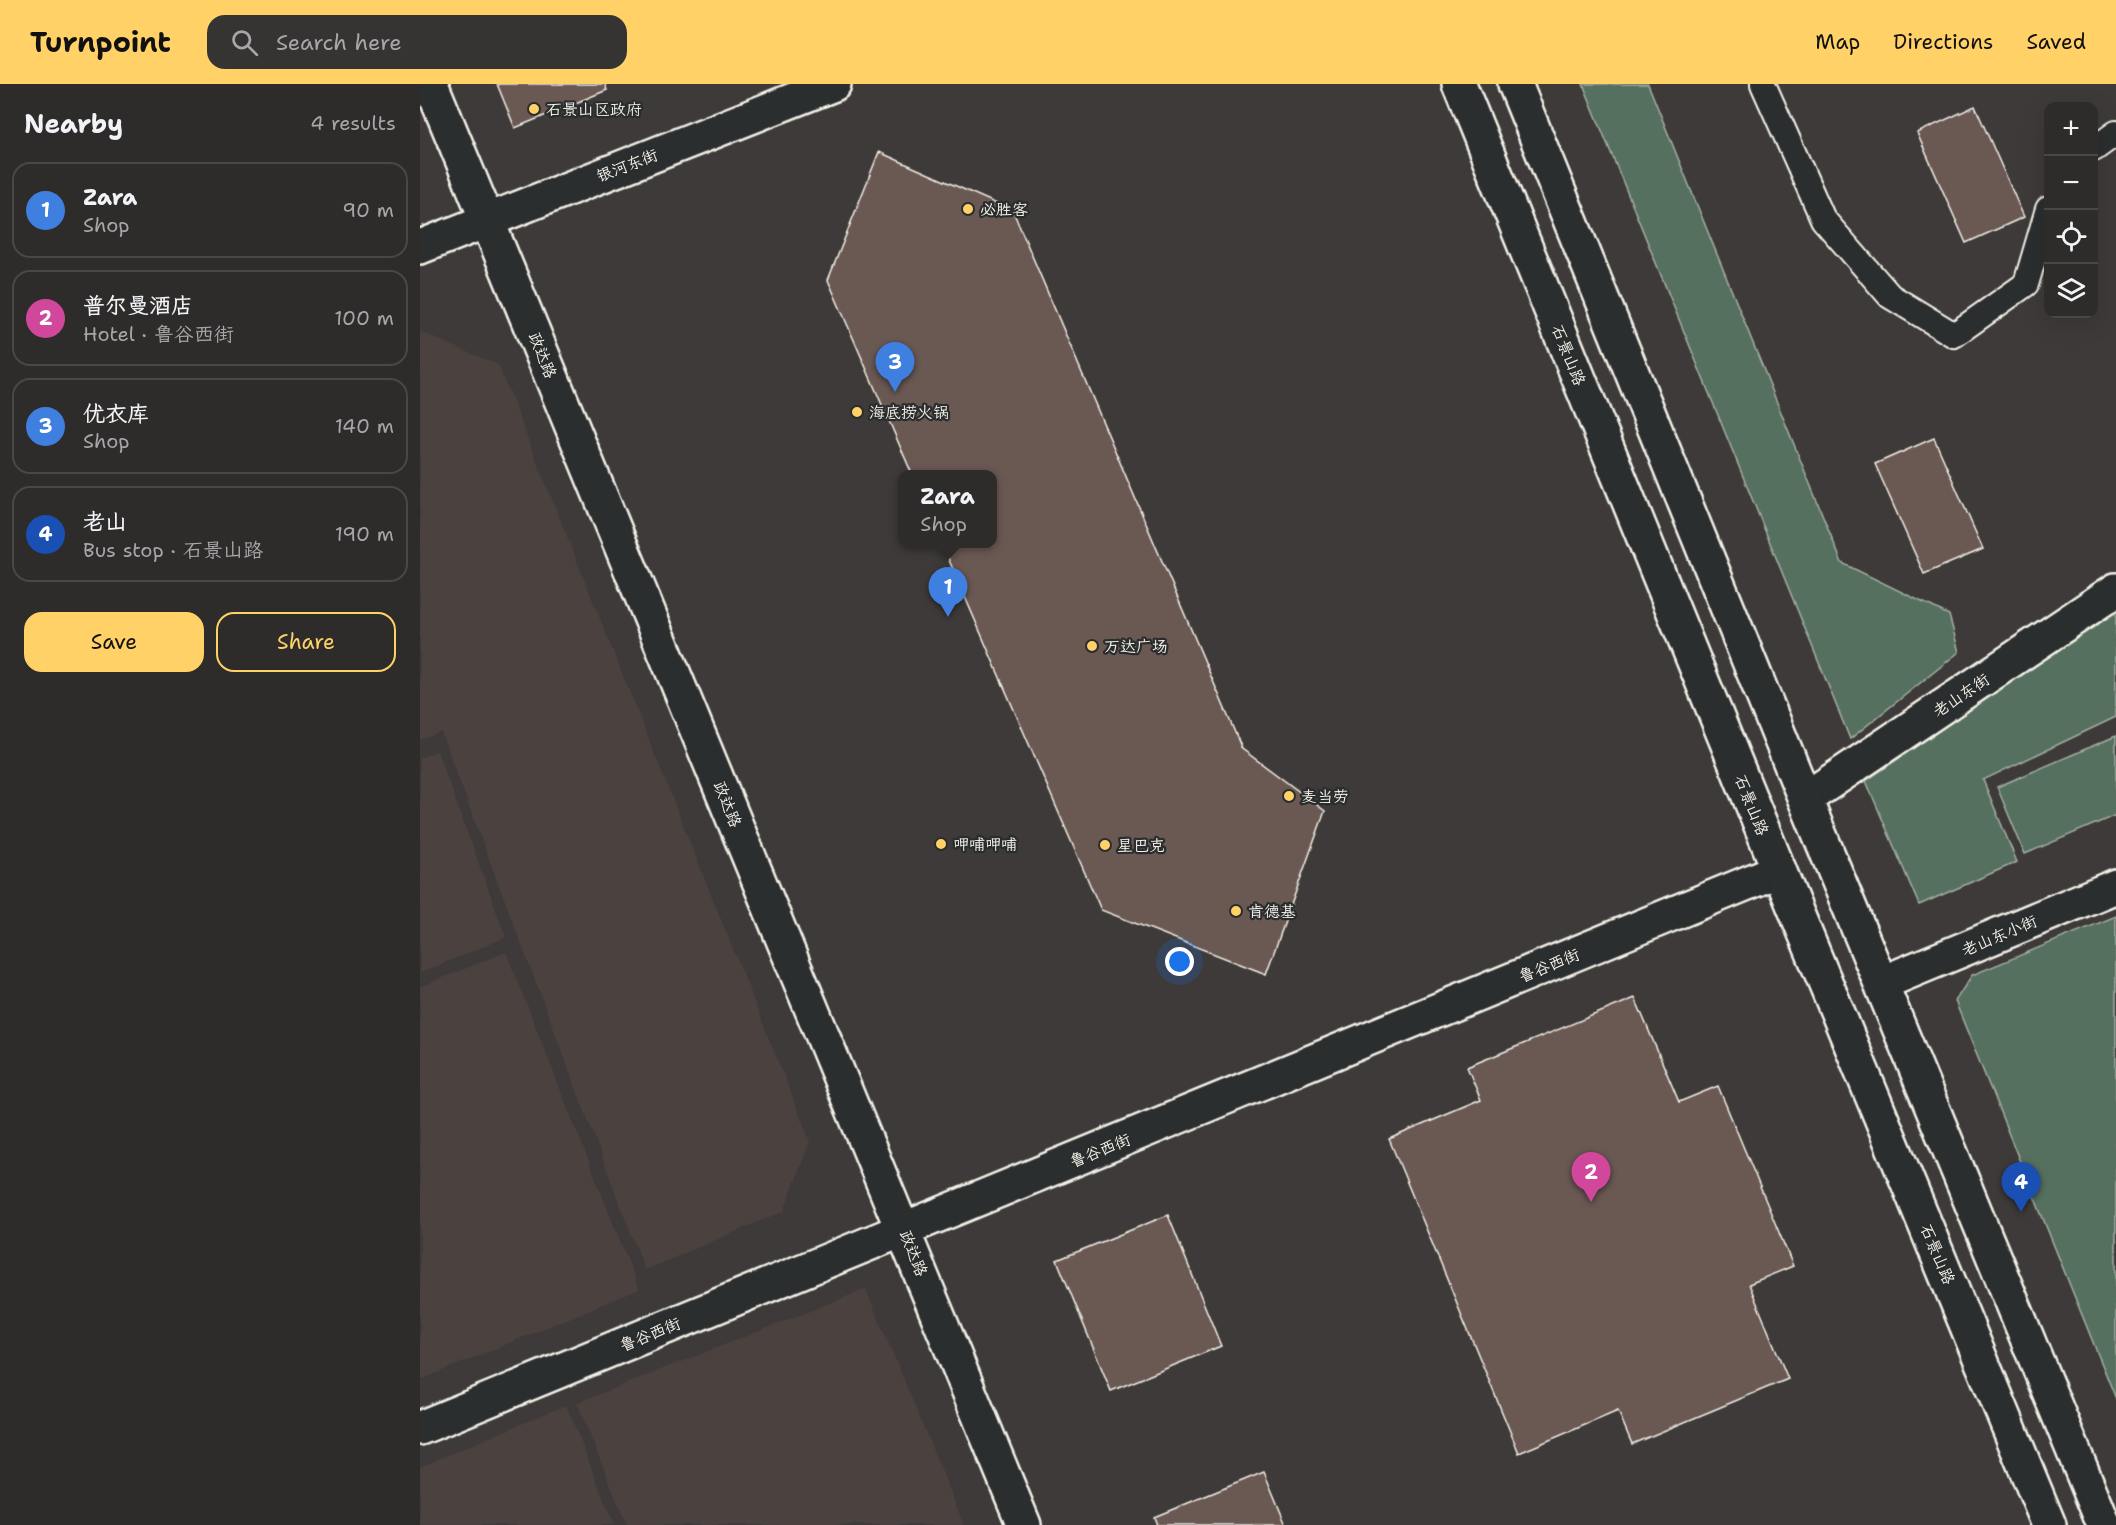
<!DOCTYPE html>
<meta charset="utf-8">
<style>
body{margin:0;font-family:"Shantell Sans","LXGW WenKai TC",sans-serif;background:#363433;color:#f1f3f6}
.controls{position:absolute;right:18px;top:18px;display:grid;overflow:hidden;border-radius:12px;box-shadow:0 6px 24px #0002}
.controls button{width:54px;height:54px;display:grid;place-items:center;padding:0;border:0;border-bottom:2px solid #494847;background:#2e2c2b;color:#f1f3f6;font:30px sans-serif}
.you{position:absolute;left:760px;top:878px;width:21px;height:21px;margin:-15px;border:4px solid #fff;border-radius:50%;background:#1a73e8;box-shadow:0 0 0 9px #1a73e833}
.badge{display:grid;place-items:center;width:39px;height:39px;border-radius:50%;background:#ffd166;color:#fff;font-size:20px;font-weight:700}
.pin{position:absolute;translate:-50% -50px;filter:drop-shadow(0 2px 3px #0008)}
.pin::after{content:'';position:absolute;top:32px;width:21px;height:18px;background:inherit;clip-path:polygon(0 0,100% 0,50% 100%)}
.popup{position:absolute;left:478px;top:386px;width:99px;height:78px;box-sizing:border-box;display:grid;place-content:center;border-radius:12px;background:#2e2c2b;filter:drop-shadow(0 2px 4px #0005);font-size:20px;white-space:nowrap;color:#a7a7a9}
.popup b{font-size:22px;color:#f1f3f6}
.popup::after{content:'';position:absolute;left:50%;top:100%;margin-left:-12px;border:12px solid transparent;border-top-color:#2e2c2b}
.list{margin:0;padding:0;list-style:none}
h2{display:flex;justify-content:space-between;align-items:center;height:78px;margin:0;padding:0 24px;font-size:26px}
h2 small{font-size:20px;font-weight:400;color:#a7a7a9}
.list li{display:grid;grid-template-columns:39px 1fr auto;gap:18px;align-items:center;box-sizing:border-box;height:96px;margin:0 12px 12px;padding:0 12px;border:2px solid #494847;border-radius:18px}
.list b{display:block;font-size:22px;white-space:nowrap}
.list p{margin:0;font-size:20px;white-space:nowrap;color:#a7a7a9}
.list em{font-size:20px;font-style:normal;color:#a7a7a9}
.actions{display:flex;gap:12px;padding:18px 24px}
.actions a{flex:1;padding:14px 0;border:2px solid #ffd166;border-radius:18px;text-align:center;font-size:21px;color:#ffd166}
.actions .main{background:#ffd166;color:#111}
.icon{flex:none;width:33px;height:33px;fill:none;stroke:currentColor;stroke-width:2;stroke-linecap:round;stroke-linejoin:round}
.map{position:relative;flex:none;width:1696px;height:1441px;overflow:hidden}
header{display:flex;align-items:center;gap:36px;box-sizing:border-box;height:84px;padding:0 30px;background:#ffd166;color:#111}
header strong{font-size:28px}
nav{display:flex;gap:33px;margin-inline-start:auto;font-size:21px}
.search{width:420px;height:54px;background:#363433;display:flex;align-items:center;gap:15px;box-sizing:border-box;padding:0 21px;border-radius:18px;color:#a7a7a9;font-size:22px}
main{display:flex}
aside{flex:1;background:#2e2c2b}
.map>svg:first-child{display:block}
.built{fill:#4c4341}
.green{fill:#56705f;stroke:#a5b0a4;stroke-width:1.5}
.building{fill:#6b5953;stroke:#f4f1e8;stroke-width:1.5}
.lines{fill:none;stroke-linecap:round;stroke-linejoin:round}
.street-casing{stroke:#f4f1e8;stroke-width:28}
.secondary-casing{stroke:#f4f1e8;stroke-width:38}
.highway-casing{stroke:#f4f1e8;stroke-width:38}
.street{stroke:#2a2d2e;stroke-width:24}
.secondary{stroke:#2a2d2e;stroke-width:33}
.highway{stroke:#2a2d2e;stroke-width:33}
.poi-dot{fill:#ffd166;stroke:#2a2d2e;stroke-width:2}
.labels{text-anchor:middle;stroke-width:4.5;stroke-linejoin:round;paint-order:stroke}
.poi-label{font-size:16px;fill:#f4f1e8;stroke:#2a2d2e;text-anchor:start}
.street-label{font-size:16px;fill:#f4f1e8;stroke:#2a2d2e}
</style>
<header>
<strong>Turnpoint</strong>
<div class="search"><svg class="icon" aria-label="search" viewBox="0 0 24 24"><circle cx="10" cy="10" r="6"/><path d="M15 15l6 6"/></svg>Search here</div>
<nav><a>Map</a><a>Directions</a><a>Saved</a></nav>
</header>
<main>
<aside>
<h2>Nearby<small>4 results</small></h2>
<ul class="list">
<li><span class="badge" style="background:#3f7fe0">1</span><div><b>Zara</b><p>Shop</p></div><em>90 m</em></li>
<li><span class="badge" style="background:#d1479c">2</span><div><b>普尔曼酒店</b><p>Hotel · 鲁谷西街</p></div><em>100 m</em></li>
<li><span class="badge" style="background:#3f7fe0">3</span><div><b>优衣库</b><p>Shop</p></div><em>140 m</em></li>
<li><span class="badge" style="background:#1a4fb4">4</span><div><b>老山</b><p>Bus stop · 石景山路</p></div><em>190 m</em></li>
</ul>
<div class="actions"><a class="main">Save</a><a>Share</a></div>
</aside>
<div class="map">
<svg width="1696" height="1441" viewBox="0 0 1696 1441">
<rect width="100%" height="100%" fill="#3e3a39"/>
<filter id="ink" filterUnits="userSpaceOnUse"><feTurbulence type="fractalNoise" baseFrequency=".0167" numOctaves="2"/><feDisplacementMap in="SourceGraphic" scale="12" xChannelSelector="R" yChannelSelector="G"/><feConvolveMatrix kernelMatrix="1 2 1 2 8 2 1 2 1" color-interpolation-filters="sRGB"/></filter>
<g filter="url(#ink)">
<path class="built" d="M0,248L78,281L390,1057L364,1127L225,1186L21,648L0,656Z
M17,667L86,853L0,889V674Z
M86,868L219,1205L0,1296V903Z
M446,1205L544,1441H207L157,1319Z
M146,1321L194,1441H0V1383Z"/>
<path class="green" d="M1163,0H1228L1422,479L1529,531L1539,568L1430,655Z
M1696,524V633L1563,696L1597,778L1499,821L1446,697Z
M1696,652V731L1605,770L1577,703Z
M1696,832V1315L1535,917L1552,891Z"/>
<path class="building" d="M77,0H185L187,6L95,44Z
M1555,22L1604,133L1546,159L1497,49Z
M459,68L593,127L822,665L905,727L846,890L681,826L522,460H573V390H492L408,196Z
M1514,354L1563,465L1504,490L1455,380Z
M1215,914L1259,1018L1298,1002L1373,1182L1329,1200L1368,1295L1212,1360L1198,1327L1099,1369L969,1055L1061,1016L1047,983Z
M748,1131L801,1262L691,1307L637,1176Z
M844,1388L866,1441H737L734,1433Z"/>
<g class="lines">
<g class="street-casing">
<path id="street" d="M1343,0L1403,135L1470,212L1534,251L1606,200L1628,125
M1674,65L1696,49"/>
</g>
<g class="secondary-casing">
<path id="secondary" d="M11,0L604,1441
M0,163L414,0
M1385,715L1696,506
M1462,899L1696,802
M0,1344L1359,786"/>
</g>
<g class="highway-casing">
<path id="highway" d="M1039,0L1359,786L1629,1441
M1095,0L1385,715L1684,1441"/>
</g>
<use href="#street" class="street"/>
<use href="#secondary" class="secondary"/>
<use href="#highway" class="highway"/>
</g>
</g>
<g class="poi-dot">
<circle cx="114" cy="25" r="6"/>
<circle cx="548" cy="125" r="6"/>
<circle cx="437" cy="328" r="6"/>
<circle cx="672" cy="562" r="6"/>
<circle cx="869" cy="712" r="6"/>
<circle cx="521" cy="760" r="6"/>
<circle cx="685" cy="761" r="6"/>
<circle cx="816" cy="827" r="6"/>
</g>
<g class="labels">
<g class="poi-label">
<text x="126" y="31">石景山区政府</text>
<text x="560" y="131">必胜客</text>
<text x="449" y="334">海底捞火锅</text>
<text x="684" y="568">万达广场</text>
<text x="881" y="718">麦当劳</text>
<text x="533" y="766">呷哺呷哺</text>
<text x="697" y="767">星巴克</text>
<text x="828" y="833">肯德基</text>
</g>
<g class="street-label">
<text transform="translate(207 81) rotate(-21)" y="6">银河东街</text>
<text transform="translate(123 271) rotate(68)" y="6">政达路</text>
<text transform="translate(1149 271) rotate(68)" y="6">石景山路</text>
<text transform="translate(1541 611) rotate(-34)" y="6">老山东街</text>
<text transform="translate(308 720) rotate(68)" y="6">政达路</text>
<text transform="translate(1332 721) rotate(68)" y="6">石景山路</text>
<text transform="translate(1579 851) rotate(-23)" y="6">老山东小街</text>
<text transform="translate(1129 881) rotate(-22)" y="6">鲁谷西街</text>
<text transform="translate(680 1066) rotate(-22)" y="6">鲁谷西街</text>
<text transform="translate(494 1169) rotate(68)" y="6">政达路</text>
<text transform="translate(1518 1170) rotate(67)" y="6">石景山路</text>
<text transform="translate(230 1250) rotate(-22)" y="6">鲁谷西街</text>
</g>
</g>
</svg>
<div class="controls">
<button>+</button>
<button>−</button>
<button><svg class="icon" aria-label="locate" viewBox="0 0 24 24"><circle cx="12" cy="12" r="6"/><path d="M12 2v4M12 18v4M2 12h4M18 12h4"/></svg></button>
<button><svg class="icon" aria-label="layers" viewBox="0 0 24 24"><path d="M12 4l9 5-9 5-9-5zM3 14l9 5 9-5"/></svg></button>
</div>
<div class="you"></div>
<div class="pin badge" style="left:528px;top:533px;background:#3f7fe0">1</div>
<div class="popup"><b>Zara</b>Shop</div>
<div class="pin badge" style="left:1171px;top:1118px;background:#d1479c">2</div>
<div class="pin badge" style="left:475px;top:308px;background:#3f7fe0">3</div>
<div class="pin badge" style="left:1601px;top:1128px;background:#1a4fb4">4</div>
</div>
</main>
